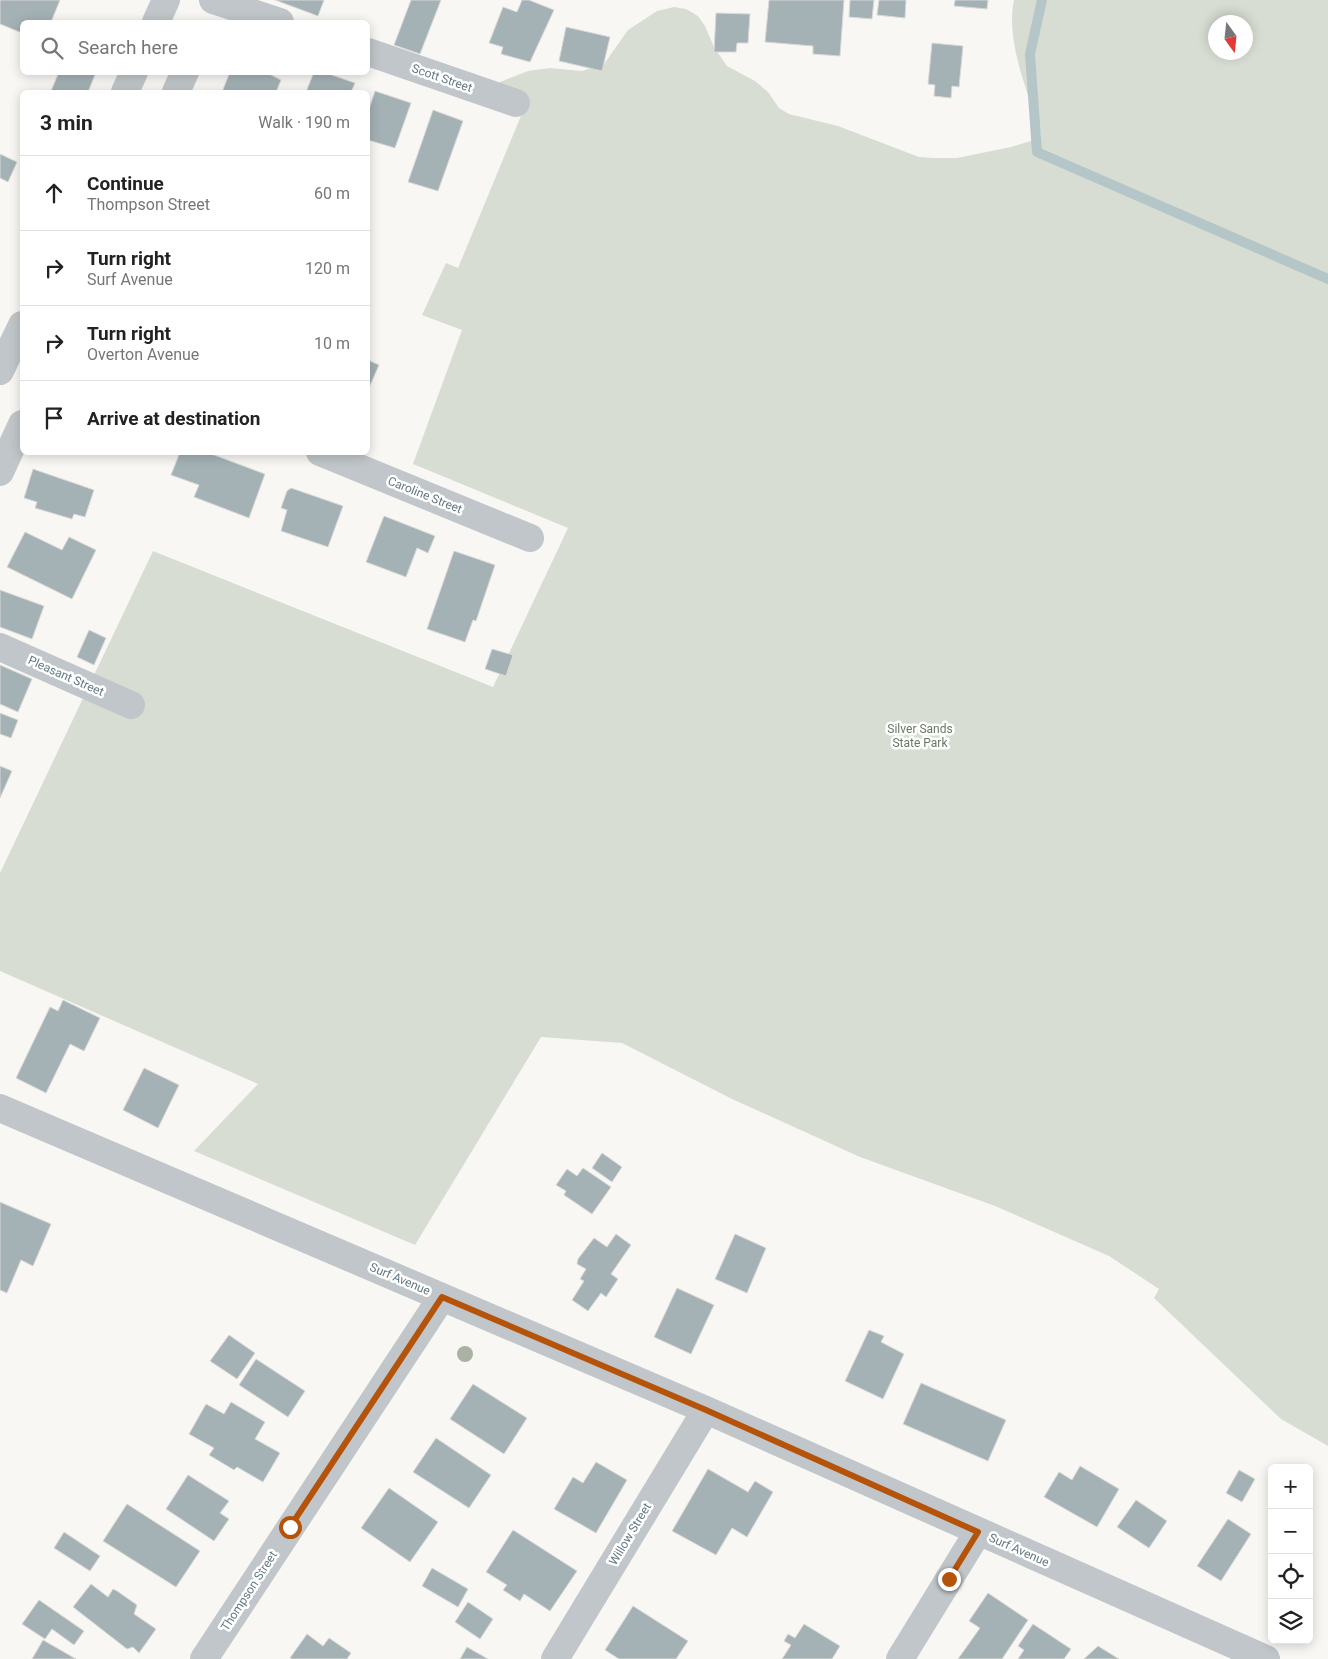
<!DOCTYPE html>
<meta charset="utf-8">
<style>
body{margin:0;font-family:Roboto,sans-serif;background:#f6f6f6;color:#222}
.controls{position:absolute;right:15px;bottom:15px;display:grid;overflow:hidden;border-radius:8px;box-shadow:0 2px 12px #0003}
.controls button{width:45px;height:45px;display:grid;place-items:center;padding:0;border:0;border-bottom:1px solid #e0e0e0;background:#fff;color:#222;font:25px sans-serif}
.compass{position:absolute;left:1208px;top:15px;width:45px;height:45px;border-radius:50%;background:#fff;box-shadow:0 2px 12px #0003;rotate:165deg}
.stop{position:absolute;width:15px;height:15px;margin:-11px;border:4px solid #b45309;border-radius:50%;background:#fff}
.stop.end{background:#b45309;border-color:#fff;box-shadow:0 1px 5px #0008}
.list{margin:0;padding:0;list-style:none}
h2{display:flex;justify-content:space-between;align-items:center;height:65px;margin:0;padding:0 20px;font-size:21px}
h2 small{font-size:16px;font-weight:400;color:#767676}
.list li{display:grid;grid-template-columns:32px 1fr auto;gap:15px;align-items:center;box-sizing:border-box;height:75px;padding:0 20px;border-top:1px solid #e0e0e0}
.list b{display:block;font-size:19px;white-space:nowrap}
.list p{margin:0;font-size:16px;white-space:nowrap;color:#767676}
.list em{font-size:16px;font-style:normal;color:#767676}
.icon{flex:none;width:28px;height:28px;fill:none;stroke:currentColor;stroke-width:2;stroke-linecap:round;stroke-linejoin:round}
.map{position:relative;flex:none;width:1328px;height:1659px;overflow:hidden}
.search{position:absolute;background:#fff;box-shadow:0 2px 12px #0003;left:20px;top:20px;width:350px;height:55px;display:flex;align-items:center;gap:12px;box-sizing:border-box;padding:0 18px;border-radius:8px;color:#767676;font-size:19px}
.panel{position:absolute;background:#fff;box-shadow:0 2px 12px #0003;left:20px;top:90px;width:350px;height:365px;border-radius:8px}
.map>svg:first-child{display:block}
.green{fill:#d8ddd3;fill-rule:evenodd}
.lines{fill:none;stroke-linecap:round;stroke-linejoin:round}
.stream{stroke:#b5c6c8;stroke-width:10}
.building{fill:#a4b1b5;stroke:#d9d9d7}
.minor{stroke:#c0c6c9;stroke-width:28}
.tree{fill:#a9b2a3}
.route{stroke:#b45309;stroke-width:6}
.labels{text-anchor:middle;stroke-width:5;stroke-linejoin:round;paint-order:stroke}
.street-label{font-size:12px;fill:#617881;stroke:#fff}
.park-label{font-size:12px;fill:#697961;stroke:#fff}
</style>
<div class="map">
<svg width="1328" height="1659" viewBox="0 0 1328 1659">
<rect width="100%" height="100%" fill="#f8f7f4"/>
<path class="green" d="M1014,0H1328V1446L1281,1419L1154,1298L1159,1289L1109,1256L995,1206L860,1157L732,1099L622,1043L541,1037L415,1245L194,1151L258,1084L0,971V873L153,551L493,687L568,528L413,464L462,330L422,315L446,263L458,268L523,111L499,87L500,82L528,71L550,68L582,71L604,64L628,30L657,11L674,7L686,9L698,16L705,26L714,47L727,66L755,81L768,92L779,108L789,114L838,126L919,157L933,158H957L1011,147L1037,139L1041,134C1029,95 1005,42 1014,0ZM1216,22H1246V52H1216Z"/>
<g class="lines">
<path class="stream" d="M1042,0L1030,54L1037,152L1328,279"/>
</g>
<path class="building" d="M0,0H60L51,22H22V33L0,24Z
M275,0H324L318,16Z
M411,0H441L420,54L394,45Z
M522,0H529L554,10L530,62L501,54L503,47L489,43L503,7L517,12Z
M769,0H844L840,56L813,54V46L765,42Z
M850,0H874L872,19L849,17Z
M879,0H906L905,18L877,15Z
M955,0H988L987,9L954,6Z
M716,13L750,14L748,43H737L736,52H714Z
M566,27L610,37L602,71L559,61Z
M932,43L963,46L959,87L952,86L951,98L934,96L935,85L928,84Z
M59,72H96L88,92H55L51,91Z
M230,72H265L281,80L276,92H222Z
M314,72H323L355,83L351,92H306Z
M375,91L411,103L395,148L368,140V112Z
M433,110L463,121L438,191L408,182Z
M0,154L17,162L8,182L0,178Z
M368,360L379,365L368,390Z
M180,452H206L265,474L249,518L194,497L199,485L171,475Z
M33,469L94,490L85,517L74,514L72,519L35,508L37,502L24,498Z
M291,488L343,506L328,547L281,531L287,510L281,508L287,491Z
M384,516L435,536L428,553L417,548L406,577L366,562Z
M25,532L62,550L69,537L96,550L72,599L7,567Z
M454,551L495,565L476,621L473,620L465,642L427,629Z
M0,590L44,606L32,639L0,627Z
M89,630L106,638L94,665L77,657Z
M492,649L513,655L506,676L485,669Z
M0,665L32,679L18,712L0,704Z
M0,713L18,720L11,738L0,734Z
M0,766L12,771L0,798Z
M63,1000L100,1018L84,1051L70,1044L46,1093L16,1078L50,1007L58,1011Z
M144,1068L179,1085L158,1128L123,1110Z
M602,1153L622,1167L612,1182L592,1168Z
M583,1168L611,1187L592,1214L564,1195L566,1191L556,1185L567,1169L577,1176Z
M0,1202L51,1224L33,1266L21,1260L7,1293L0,1290Z
M616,1234L631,1245L611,1274L618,1279L606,1297L601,1293L588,1311L572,1300L584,1281L580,1279L586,1269L577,1264L578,1259L594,1238L607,1247Z
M735,1234L766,1248L747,1293L715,1279Z
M677,1288L714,1305L691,1354L654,1337Z
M869,1330L884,1336L881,1342L904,1354L883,1399L845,1381Z
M229,1335L255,1353L237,1379L210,1361Z
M256,1359L305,1391L288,1417L239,1385Z
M921,1383L1006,1420L988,1461L903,1424Z
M473,1384L527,1418L504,1454L450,1419Z
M231,1402L265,1422L255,1439L280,1453L263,1482L237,1467L234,1470L209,1455L214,1448L189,1434L206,1404L224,1414Z
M436,1438L491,1475L469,1508L413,1472Z
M596,1462L627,1480L596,1533L554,1509L573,1477L583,1483Z
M1080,1466L1119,1489L1097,1527L1044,1497L1059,1472L1072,1480Z
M708,1469L748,1492L755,1481L773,1492L747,1537L732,1528L716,1555L672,1531Z
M1239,1470L1255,1479L1242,1502L1226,1493Z
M188,1475L229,1501L220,1513L229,1519L214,1541L166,1509Z
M389,1488L438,1522L410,1562L361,1528Z
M1136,1500L1167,1521L1149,1548L1117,1527Z
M127,1504L200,1551L176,1587L103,1541Z
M1228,1519L1251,1534L1221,1581L1197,1566Z
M513,1530L577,1571L550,1611L524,1594L520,1601L503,1590L507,1585L486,1572Z
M64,1532L100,1556L90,1571L54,1548Z
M432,1568L468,1589L458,1607L422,1586Z
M91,1584L108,1597L113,1589L117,1591L137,1605L134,1614L156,1629L139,1653L133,1647L127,1649L73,1607Z
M988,1593L1028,1620L1002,1659H958L980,1628L969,1621Z
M39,1600L84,1631L74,1645L52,1629L45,1639L22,1624Z
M468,1602L493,1619L480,1639L455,1622Z
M633,1606L688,1641L676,1659H619L605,1650Z
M804,1624L840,1646L832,1659H782L791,1645L784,1641L788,1634L795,1638Z
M1033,1624L1071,1649L1064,1659H1018L1024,1650L1018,1646Z
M307,1634L323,1646L329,1638L351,1653L347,1659H292L290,1658Z
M43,1640L76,1659H32Z
M1098,1646L1119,1659H1084Z
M467,1647L488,1659H460Z"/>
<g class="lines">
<path class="minor" d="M213,0L280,22
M156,22L166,0
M368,52L516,103
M125,92L134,72
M176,92L185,72
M0,371L22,325
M320,452L530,538
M0,472L22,424
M0,647L131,705
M0,1108L706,1410L1266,1659
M204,1659L442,1297
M555,1659L706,1410
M900,1659L978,1532"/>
</g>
<circle class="tree" cx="465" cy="1354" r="8"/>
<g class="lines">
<path class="route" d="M290,1527L442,1297L706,1410L978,1532L949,1579"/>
</g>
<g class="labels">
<g class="street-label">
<text transform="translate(442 78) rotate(19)" y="4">Scott Street</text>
<text transform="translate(425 495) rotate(22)" y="4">Caroline Street</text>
<text transform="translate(66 676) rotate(24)" y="4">Pleasant Street</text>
<text transform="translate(400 1279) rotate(23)" y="4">Surf Avenue</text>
<text transform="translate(630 1534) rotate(-59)" y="4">Willow Street</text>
<text transform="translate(1019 1550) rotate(24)" y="4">Surf Avenue</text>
<text transform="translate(249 1591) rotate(-57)" y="4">Thompson Street</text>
</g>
<g class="park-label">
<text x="920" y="733">Silver Sands<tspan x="920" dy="14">State Park</tspan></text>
</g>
</g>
</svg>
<div class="controls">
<button>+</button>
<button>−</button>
<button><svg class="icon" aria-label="locate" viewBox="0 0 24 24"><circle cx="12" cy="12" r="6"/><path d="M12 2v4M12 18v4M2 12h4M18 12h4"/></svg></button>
<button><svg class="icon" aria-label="layers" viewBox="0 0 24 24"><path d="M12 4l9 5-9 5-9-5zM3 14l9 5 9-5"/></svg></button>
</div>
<svg class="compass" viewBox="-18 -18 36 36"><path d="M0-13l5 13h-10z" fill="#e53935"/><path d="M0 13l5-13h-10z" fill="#767676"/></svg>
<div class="stop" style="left:290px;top:1527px"></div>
<div class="stop end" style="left:949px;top:1579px"></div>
<div class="search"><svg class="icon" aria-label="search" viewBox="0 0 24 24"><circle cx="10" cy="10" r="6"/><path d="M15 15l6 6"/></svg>Search here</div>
<section class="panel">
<h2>3 min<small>Walk · 190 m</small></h2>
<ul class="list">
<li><svg class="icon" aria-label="ahead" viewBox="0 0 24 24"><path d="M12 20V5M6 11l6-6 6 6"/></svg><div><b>Continue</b><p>Thompson Street</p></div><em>60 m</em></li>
<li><svg class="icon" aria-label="right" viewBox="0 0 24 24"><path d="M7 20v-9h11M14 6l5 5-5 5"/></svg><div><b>Turn right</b><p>Surf Avenue</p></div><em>120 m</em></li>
<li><svg class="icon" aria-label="right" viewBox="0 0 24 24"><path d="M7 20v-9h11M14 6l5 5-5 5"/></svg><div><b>Turn right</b><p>Overton Avenue</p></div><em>10 m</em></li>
<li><svg class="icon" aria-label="arrive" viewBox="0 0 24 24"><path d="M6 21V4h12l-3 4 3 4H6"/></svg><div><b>Arrive at destination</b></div></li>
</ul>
</section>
</div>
